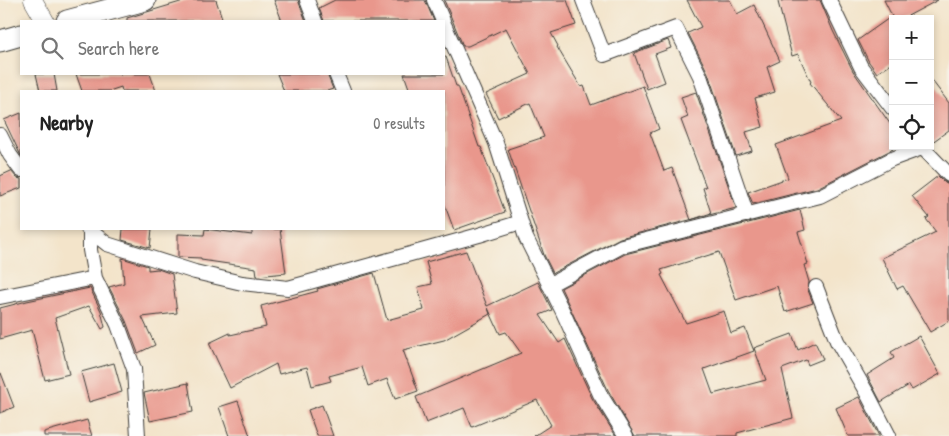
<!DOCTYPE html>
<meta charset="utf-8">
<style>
body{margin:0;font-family:"Patrick Hand",sans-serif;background:#f2f2f2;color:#222}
.controls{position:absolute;right:15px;top:15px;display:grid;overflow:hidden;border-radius:0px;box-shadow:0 2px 8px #0003}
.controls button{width:45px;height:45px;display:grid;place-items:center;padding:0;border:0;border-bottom:1px solid #e0e0e0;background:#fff;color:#222;font:25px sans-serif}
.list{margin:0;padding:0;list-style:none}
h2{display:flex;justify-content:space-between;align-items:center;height:65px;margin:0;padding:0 20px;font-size:21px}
h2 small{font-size:16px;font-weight:400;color:#767676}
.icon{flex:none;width:28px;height:28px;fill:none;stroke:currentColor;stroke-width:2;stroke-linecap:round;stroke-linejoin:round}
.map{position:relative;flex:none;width:949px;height:436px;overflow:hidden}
.search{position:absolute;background:#fff;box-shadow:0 2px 8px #0003;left:20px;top:20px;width:425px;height:55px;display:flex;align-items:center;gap:12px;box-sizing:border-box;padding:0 18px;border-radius:0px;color:#767676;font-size:19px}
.panel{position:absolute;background:#fff;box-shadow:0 2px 8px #0003;left:20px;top:90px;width:425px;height:140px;border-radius:0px}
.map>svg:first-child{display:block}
.building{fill:#e9978c}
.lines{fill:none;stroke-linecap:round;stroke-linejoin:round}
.minor-casing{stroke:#3c3a36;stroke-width:16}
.tertiary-casing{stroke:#3c3a36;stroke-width:19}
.primary-casing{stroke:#3c3a36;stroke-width:23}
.minor{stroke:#fff;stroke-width:14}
.tertiary{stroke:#fff;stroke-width:18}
.primary{stroke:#fff;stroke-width:21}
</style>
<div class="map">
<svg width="949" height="436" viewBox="0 0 949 436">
<rect width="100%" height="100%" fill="#f7f3e8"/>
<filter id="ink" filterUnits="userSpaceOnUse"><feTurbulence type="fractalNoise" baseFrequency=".02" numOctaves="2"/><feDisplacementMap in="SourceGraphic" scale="10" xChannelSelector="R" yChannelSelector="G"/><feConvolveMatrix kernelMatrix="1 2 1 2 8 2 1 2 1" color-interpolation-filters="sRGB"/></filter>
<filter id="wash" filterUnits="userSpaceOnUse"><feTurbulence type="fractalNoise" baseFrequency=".0096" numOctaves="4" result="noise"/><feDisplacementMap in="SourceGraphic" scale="20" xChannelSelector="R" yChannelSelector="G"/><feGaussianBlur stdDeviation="1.12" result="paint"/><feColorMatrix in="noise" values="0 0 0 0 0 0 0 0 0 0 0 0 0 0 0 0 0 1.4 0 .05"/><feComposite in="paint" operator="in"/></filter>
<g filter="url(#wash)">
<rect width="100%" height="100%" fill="#f3e4ca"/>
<g id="blocks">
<path class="building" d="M187,0H216L223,21H127V18Z
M274,0H298L306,21H282Z
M335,0H425L434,21H324L319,8Z
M444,0H567L576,25L551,33L558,46L557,47L581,87L584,86L591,105L643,86L659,129L650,133L664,171L672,168L691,220L711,213L703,188L706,187L681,120L688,117L681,97L696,92L736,208L620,238L553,273L544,255L508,149L544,137L530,103L498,118L486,94L530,74L506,28L468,46H463Z
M687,0H730L737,14L754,5L780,61L767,67L775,92L755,98L763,127L746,132L752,151L736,156L708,73L688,33L701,27Z
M785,0H820L833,31L853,71L893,128V149L817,188L753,204L748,192L788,178L776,145L841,121L810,83L811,82L798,54L792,56L778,2Z
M884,0H938L902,19L893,18V62L877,73L869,62L858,40L892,16Z
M668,40L671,48L655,54L665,82L647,89L634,53Z
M444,57H446L456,86H458L479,147H481L505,212L454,230L444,203V91H410L404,74H444Z
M36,74H54L57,91H40Z
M76,74H150L156,91H122L121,87L109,91H82Z
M277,74H327L333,89L327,91H284Z
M930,78L949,103V130L931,143Z
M21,113V156L4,120Z
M11,171L17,178L21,179V188L0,196V176Z
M938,176L943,181L949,184V321L930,332L903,286L897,289L882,258L936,232L926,219L929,217L912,196Z
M800,210L805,230L798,232L808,264L804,265L809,282L808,290L813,303L785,312L777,286L736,300L719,252L661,270L663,274L661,275L686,323L724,311L731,333L745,328L754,351L704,369L713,394L766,380L754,348L792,334L798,350L815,342L823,359L808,365L806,360L782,369L793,418L737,433V436H635L608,390L561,288L625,254Z
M123,229H152L150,248L122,240Z
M205,229L252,235V230L280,229L286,273L257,276L256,268L201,260V258L178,257V234L204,235Z
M466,251L487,306L538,282L552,310L540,315L559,343L565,339L592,398L616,436H534L551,425L537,400L472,427L464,408L426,423L416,397L521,353L506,332L500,334L488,308L490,314L444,340L403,350L418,391L395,399L387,379L368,386L362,367L329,376L331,381L312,386L307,367L279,374L276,364L230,388L209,343L230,333V335L266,327L261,306L318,291L317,289L374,273L387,320L424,310L418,287L432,284L426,262Z
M122,258L148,266V270L158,269L172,274L177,313L142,317L155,345L138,353L126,321L109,287L124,283Z
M90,288L101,311L105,327L102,329L89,306L55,318L69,374L45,380L32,330L0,339V308L27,301Z
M919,336L940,374L912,390L909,385L881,402L867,375L894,358L891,352Z
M114,363L122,392L89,402L81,372Z
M0,373H1L14,407L0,413Z
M188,383L193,412L150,421L144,393Z
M859,397L860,399L879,436H848L836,408Z
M238,401L250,436H229L219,407Z
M322,405L333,436H317L308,410Z
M87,420L92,436H44V432Z"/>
</g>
</g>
<g filter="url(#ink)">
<use href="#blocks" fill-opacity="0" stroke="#3c3a36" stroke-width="1"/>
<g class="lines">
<g class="minor-casing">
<path id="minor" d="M307,0L315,21
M434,0L443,21
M583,0L604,55L676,28L700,76L747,215
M829,0L861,67L893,109
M444,24L496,143L526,238L563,312L600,394L626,436
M336,74L343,91
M0,135L10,155L21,170
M921,146L949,175
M88,229L107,244L195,272L242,283L288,288L479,235L521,222
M90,230V250L95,278L118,325L134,369L138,436
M549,285L622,246L820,196L892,159L922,148
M816,287L837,341L868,395L889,436
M0,297L95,278"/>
</g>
<g class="tertiary-casing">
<path id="tertiary" d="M33,0L45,21"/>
</g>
<g class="primary-casing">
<path id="primary" d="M67,21L145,0
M0,41L21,35"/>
</g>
<use href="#minor" class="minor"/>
<use href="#tertiary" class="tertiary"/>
<use href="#primary" class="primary"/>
</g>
</g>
</svg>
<div class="controls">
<button>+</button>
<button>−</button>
<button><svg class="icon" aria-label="locate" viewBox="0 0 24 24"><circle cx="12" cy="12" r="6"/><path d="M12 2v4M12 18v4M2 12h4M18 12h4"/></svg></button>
</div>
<div class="search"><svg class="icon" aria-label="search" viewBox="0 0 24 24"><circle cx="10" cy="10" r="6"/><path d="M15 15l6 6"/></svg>Search here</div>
<section class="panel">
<h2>Nearby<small>0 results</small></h2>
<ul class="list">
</ul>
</section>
</div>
